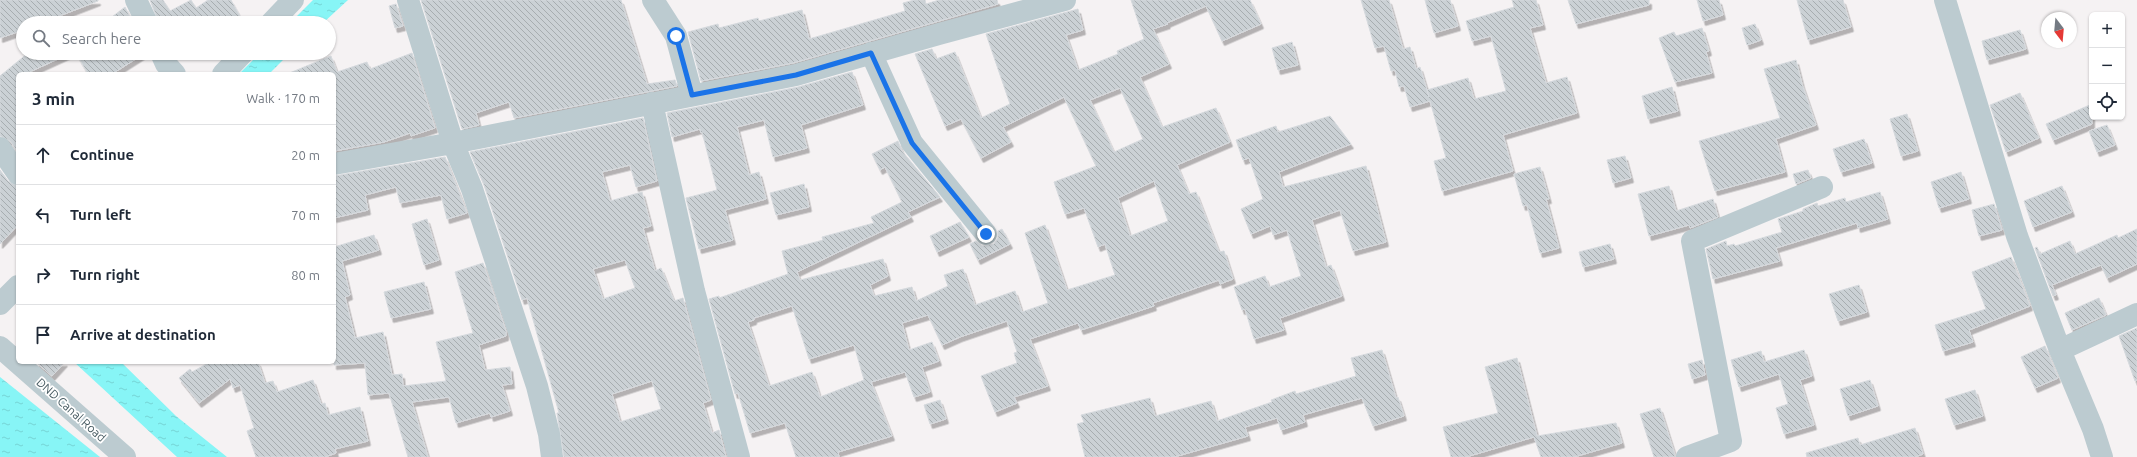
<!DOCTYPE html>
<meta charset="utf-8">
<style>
body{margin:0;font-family:Ubuntu,sans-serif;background:#f2f2f3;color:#1f2937}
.controls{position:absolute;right:12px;top:12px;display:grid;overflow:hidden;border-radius:6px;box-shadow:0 1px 3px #0004}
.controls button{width:36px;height:36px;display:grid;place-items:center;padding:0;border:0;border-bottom:1px solid #e0e1e3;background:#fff;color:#1f2937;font:20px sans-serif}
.compass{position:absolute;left:2041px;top:12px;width:36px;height:36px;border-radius:50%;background:#fff;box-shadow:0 1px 3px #0004;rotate:164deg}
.stop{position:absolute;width:12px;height:12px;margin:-9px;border:3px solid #1a73e8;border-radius:50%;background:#fff}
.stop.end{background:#1a73e8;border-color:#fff;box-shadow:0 1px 4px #0008}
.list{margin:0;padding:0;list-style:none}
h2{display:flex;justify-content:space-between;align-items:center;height:52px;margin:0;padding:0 16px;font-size:17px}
h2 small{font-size:13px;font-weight:400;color:#747a83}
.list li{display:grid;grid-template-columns:26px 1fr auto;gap:12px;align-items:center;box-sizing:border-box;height:60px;padding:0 16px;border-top:1px solid #e0e1e3}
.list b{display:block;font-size:15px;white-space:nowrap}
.list em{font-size:13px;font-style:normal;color:#747a83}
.icon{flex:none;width:22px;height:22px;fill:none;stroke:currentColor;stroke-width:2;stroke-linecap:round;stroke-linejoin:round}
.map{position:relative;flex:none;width:2137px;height:457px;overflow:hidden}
.search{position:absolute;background:#fff;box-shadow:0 1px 3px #0004;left:16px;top:16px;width:320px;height:44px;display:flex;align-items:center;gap:10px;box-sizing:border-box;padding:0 14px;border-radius:22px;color:#747a83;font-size:15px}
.panel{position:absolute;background:#fff;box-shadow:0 1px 3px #0004;left:16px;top:72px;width:320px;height:292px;border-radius:6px}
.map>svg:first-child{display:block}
.water{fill:url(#water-ripples)}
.building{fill:url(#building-back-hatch);stroke:#d6dade;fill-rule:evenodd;filter:url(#shadow)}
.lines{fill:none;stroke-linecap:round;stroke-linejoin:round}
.minor{stroke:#bccbd0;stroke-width:22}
.route{stroke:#1a73e8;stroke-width:5}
.labels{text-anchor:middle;stroke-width:3.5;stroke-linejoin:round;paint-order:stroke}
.street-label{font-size:12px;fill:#475b62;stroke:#fff}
</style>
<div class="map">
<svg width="2137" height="457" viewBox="0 0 2137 457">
<defs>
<pattern id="water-ripples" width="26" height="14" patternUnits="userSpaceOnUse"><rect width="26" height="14" fill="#87f5f6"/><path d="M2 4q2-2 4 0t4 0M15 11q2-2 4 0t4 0" fill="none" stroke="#76d4d5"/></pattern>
<pattern id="building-back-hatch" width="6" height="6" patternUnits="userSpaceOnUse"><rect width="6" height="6" fill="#cbd1d5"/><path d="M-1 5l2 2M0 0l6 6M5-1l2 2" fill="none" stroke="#a7adb0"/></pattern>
<filter id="shadow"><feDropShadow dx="2.5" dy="4.5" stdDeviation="0" flood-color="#0004"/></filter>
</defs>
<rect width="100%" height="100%" fill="#f5f2f3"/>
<path class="water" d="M313,0H348L323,23H290Z
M260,53H290L269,74H239Z
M74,362H121L176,416L227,457H177Z
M0,377L100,457H0Z"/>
<path class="building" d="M0,0H98V1L41,23H23V30L0,38Z
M150,0H163L170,11L191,0L196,8L208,0H231L241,18L234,23H159Z
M421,0H621L647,84L675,80L677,86L514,118L509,102L476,113L479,125L462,129Z
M914,0H925L926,4L939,0H997L998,4L793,63L701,81L688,32L718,24L719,28L758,18L759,21L802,10L809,39L905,11L903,3Z
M1131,0H1250L1261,24L1222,41L1206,6L1167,23L1168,24L1153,29L1169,64L1140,77L1162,127L1216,108L1230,142L1177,165L1189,194L1196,192L1219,252L1224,251L1233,279L1220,284L1219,280L1153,303L1154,306L1081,330L1078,323L1030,339L1048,386L1014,397L1017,403L995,412L981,376L1017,363L1014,353L1017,352L1007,321L960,337L942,345L928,315L902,323L909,350L932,342L939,361L922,367L930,392L914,397L905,372L871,382L892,436L838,452L839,457H796L785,423L750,433L738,393L735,394L709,299L719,296V298L788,274L782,251L823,240L822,237L874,223L871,217L902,202L885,167L880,170L872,154L898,141L902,151L940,197L908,212L911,217L797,272L800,280L883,259L888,276L870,285L874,296L912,287L916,301L948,286L944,275L963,269L975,305L1015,291L1022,312L1048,303L1025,233L1045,225L1067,290L1115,275L1105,244L1098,247L1084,208L1065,214L1054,182L1096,166L1064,97L1003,127L1011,142L981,158L961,119L945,126L915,54L932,49L936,59L955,52L981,118L1010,104L986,34L1078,9L1083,30L1066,35L1078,70L1118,54L1117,51L1144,39ZM1120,88L1143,139L1114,152L1090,100ZM1154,181L1168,221L1130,236L1118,198ZM792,306L809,359L854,345L864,380L820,397L812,372L769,386L748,322L754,320V318Z
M1361,0H1389L1403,49L1410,47L1416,69L1420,67L1429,97L1427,90L1468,78L1474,99L1506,91L1491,36L1472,41L1466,21L1514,7L1512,0H1536L1543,25L1530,28L1546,83L1567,77L1577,113L1503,135L1513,171L1442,191L1434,161L1446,158L1430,101L1410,107L1404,86L1399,87L1395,70L1391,71L1384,46L1375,48Z
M1425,0H1450L1458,26L1434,33Z
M1568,0H1649V5L1576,24Z
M1697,0H1719L1723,15L1703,21Z
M1797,0H1843L1851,27L1808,40Z
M396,4L403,26L395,28L389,6Z
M125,7L133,23H104Z
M1755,24L1761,40L1747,45L1742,28Z
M1702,28L1709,51L1706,52L1712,73L1675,82L1659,38L1674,32L1676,36Z
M2020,30L2026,49L1987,60L1982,41Z
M1292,42L1298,65L1278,70L1272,48Z
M28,53H71L25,74H18V152L10,141L0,136V76Z
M76,53H145L112,74H88Z
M412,53L435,128L411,136L410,133L384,142L334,151V74H287L331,56L337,72L367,62L370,69Z
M1796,60L1802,84L1816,125L1776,139L1785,172L1715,191L1699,141L1780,118L1764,69Z
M852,72L863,105L801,125L807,148L773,157L764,120L737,127L749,175L759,172L766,199L725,210L733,240L699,249L686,198L717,190L702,132L701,133L700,129L672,137L667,113L798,87Z
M1672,87L1678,111L1648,119L1642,96Z
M2020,93L2039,138L2006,152L1990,105Z
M2092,104V124L2053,140L2046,124Z
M1907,114L1918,151L1901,156L1890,119Z
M1330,116L1351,144L1279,172L1283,187L1366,166L1386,242L1353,251L1340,210L1312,220L1326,267L1331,265L1342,296L1280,318L1284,330L1254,339L1245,309L1242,310L1234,287L1265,276L1269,287L1301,276L1287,230L1273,235L1270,226L1251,234L1241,209L1263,199L1249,158L1243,160L1236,140L1276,126L1278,132Z
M643,118L657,181L636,187L630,165L602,172L610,201L642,192L651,226L643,228L655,271L661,268L674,301L683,298L711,400L703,403L712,433L719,430L726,457H564L557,413H559L527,298L522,300L484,185L470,152ZM625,260L635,288L603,299L593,269ZM652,381L661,409L620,422L612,394Z
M2107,125L2115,145L2097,152L2089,131Z
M1864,139L1872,163L1841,172L1833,149Z
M1625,156L1631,178L1613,183L1607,160Z
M445,157L467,213L447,219L441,195L400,203L396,187L365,195L368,210L334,218V176Z
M1540,167L1549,199H1546L1559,248L1540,253L1527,205L1523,206L1514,174Z
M0,170L8,181L18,186V225L0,244Z
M1808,170L1811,178L1796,184L1793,174Z
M1961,172L1969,199L1939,208L1931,182Z
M804,184L809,207L776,215L770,193Z
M1669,186L1676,211L1713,199L1718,217L1690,228L1689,225L1649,236L1638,194Z
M2062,186L2072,212L2033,227L2024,201Z
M1880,192L1888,219L1858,228L1857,223L1776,248L1780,261L1713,279L1706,249L1726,241L1727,246L1734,244L1735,246L1782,232L1778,219L1803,211V209L1817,203L1818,206L1845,198L1846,202Z
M1994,204L2002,230L1979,236L1972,210Z
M427,219L439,260L424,265L412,224Z
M960,222L969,237L937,252L930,236Z
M1002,229L1010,244L978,260L970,244L976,241L982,246L994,244L998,238V231Z
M2137,229V264L2107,278L2101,265L2052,285L2056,295L2053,296L2035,248L2037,247L2040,254L2070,241L2075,254L2117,235L2118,238Z
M374,235L379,250L342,261L350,295L345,297L355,338L383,332L392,375L402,374L403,386L446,381L436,342L473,333L455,272L483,263L506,331V336L479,345L485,370L510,367L512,384L502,385L510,411L491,417L490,413L456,423L449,397L412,402L428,457H408L389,393L368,395L365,363L334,365V247Z
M1610,244L1614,259L1583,267L1579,252Z
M2011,257L2030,306L1969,330L1973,342L1943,351L1935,325L1986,309L1972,272Z
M424,282L431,309L391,318L384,292Z
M1859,285L1867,312L1838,321L1829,294Z
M2099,298L2106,315L2072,330L2065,313Z
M2137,328V380L2135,381L2119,336Z
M2045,346L2058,378L2035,388L2021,357Z
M1382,350L1396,398L1398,397L1404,416L1373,426L1362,398L1303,415L1305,422L1281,430L1277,418L1245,427L1248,436L1174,457H1085L1077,424L1084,422L1081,415L1150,398L1155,416L1211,401L1217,421L1272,402L1271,400L1295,391L1296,394L1356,376L1351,358Z
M1804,350L1812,376L1800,380L1814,425L1784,434L1776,408L1788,404L1779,374L1739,387L1731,360L1761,351L1764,362Z
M1517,358L1537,436L1616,423L1622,443L1574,457H1541L1534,437L1466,457H1451L1443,427L1498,413L1485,367Z
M1702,360L1705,375L1692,379L1688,364Z
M36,362H65L52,376Z
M210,362H258L265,383L273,381L277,392L313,380L321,404L325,403L328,415L360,407L368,441L335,449L336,453L325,457H256L247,431L254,428L240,385L233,388L230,379L199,403L179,378L190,369L192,372Z
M1870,380L1878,406L1848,416L1840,389Z
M1975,390L1983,416L1954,425L1945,399Z
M940,400L946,419L930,424L924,405Z
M1660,408L1675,455V457H1654L1640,414Z
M1915,428L1923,454L1915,457H1807L1806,453L1858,438L1860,445Z"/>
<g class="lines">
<path class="minor" d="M136,0L147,23
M408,0L453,143L472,189L537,386L549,434L552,457
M653,0L676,36L692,95
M1945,0L2017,236L2060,350L2093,429L2102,457
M271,23L293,0
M161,53L166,64L175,74
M871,53L912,143L986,234
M223,74L243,53
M652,103L694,291L739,457
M0,148L18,174
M334,164L453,143L796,75L939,34L1065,0
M0,304L18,286
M0,347L125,457
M2060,350L2137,314
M1687,457L1731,441L1692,241L1822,187"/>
</g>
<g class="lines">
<path class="route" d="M676,36L692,95L796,75L871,53L912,143L986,234"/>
</g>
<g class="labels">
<g class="street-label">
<text transform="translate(71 410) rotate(42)" y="4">DND Canal Road</text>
</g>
</g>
</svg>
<div class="controls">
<button>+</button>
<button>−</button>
<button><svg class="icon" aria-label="locate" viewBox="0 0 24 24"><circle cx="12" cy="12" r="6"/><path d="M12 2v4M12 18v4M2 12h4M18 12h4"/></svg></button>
</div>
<svg class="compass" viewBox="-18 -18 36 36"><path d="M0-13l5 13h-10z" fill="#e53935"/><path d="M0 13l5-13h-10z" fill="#747a83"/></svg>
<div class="stop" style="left:676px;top:36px"></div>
<div class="stop end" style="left:986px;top:234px"></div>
<div class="search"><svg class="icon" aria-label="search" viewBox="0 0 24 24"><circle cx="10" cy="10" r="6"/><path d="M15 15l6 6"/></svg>Search here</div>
<section class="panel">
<h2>3 min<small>Walk · 170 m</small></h2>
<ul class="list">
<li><svg class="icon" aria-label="ahead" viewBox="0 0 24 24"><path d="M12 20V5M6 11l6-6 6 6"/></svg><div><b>Continue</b></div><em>20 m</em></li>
<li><svg class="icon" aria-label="left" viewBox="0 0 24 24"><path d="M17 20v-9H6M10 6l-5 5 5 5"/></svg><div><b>Turn left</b></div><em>70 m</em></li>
<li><svg class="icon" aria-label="right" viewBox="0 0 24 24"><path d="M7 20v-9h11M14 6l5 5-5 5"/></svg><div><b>Turn right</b></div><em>80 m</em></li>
<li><svg class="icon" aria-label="arrive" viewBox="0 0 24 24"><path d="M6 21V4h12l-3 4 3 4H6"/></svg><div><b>Arrive at destination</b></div></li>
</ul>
</section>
</div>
